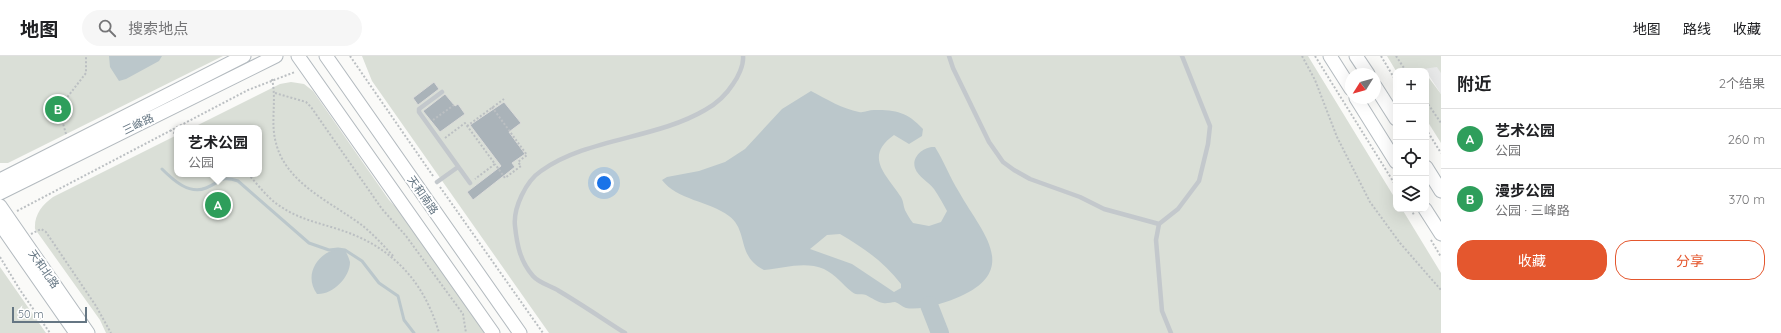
<!DOCTYPE html>
<html lang="zh">
<meta charset="utf-8">
<style>
body{margin:0;font-family:Quicksand,"Noto Sans SC",sans-serif;background:#f6f6f6;color:#202124}
.controls{position:absolute;right:12px;top:12px;display:grid;overflow:hidden;border-radius:8px;box-shadow:0 4px 16px #0002}
.controls button{width:36px;height:36px;display:grid;place-items:center;padding:0;border:0;border-bottom:1px solid #e0e0e0;background:#fff;color:#202124;font:20px sans-serif}
.compass{position:absolute;left:1345px;top:12px;width:36px;height:36px;border-radius:50%;background:#fff;box-shadow:0 4px 16px #0002;rotate:233deg}
.scale{position:absolute;left:12px;bottom:10px;width:75px;box-sizing:border-box;padding-left:4px;border:2px solid #657683;border-top:0;font-size:11px;line-height:14px;white-space:nowrap;color:#657683;-webkit-text-stroke:3px #fff;paint-order:stroke}
.you{position:absolute;left:604px;top:127px;width:14px;height:14px;margin:-10px;border:3px solid #fff;border-radius:50%;background:#1a73e8;box-shadow:0 0 0 6px #1a73e833}
.badge{display:grid;place-items:center;width:26px;height:26px;border-radius:50%;background:#e4572e;color:#fff;font-size:13px;font-weight:700}
.pin{position:absolute;translate:-50% -50%;border:2px solid #fff;box-shadow:0 1px 4px #0006}
.popup{position:absolute;left:174px;top:69px;width:88px;height:52px;box-sizing:border-box;display:grid;place-content:center;border-radius:8px;background:#fff;filter:drop-shadow(0 1px 3px #0005);font-size:13px;white-space:nowrap;color:#757577}
.popup b{font-size:15px;color:#202124}
.popup::after{content:'';position:absolute;left:50%;top:100%;margin-left:-8px;border:8px solid transparent;border-top-color:#fff}
.list{margin:0;padding:0;list-style:none}
h2{display:flex;justify-content:space-between;align-items:center;height:52px;margin:0;padding:0 16px;font-size:17px}
h2 small{font-size:13px;font-weight:400;color:#757577}
.list li{display:grid;grid-template-columns:26px 1fr auto;gap:12px;align-items:center;box-sizing:border-box;height:60px;padding:0 16px;border-top:1px solid #e0e0e0}
.list b{display:block;font-size:15px;white-space:nowrap}
.list p{margin:0;font-size:13px;white-space:nowrap;color:#757577}
.list em{font-size:13px;font-style:normal;color:#757577}
.actions{display:flex;gap:8px;padding:12px 16px}
.actions a{flex:1;padding:9px 0;border:1px solid #e4572e;border-radius:16px;text-align:center;font-size:14px;color:#e4572e}
.actions .main{background:#e4572e;color:#fff}
.icon{flex:none;width:22px;height:22px;fill:none;stroke:currentColor;stroke-width:2;stroke-linecap:round;stroke-linejoin:round}
.map{position:relative;flex:none;width:1441px;height:277px;overflow:hidden}
header{display:flex;align-items:center;gap:24px;box-sizing:border-box;height:56px;padding:0 20px;background:#fff;border-bottom:1px solid #e0e0e0}
header strong{font-size:19px}
nav{display:flex;gap:22px;margin-inline-start:auto;font-size:14px}
.search{width:280px;height:36px;background:#f6f6f6;display:flex;align-items:center;gap:10px;box-sizing:border-box;padding:0 14px;border-radius:22px;color:#757577;font-size:15px}
main{display:flex}
aside{flex:1;background:#fff}
.map>svg:first-child{display:block}
.built{fill:#e8e9e9}
.green{fill:#dadfd7}
.water{fill:#bbc7cb;fill-rule:evenodd}
.lines{fill:none;stroke-linecap:round;stroke-linejoin:round}
.stream{stroke:#bbc7cb;stroke-width:3}
.river{stroke:#bbc7cb;stroke-width:18}
.building{fill:#aab3b9;stroke:#dcdcda}
.secondary-casing{stroke:#b3babf;stroke-width:15}
.path{stroke:#bbbfc2;stroke-width:2;stroke-dasharray:2 2;stroke-linecap:butt}
.lane{stroke:#c3c8cc;stroke-width:4.5}
.secondary{stroke:#fff;stroke-width:13}
.labels{text-anchor:middle;stroke-width:4;stroke-linejoin:round;paint-order:stroke}
.street-label{font-size:11px;fill:#657683;stroke:#fff}
</style>
<header>
<strong>地图</strong>
<div class="search"><svg class="icon" aria-label="search" viewBox="0 0 24 24"><circle cx="10" cy="10" r="6"/><path d="M15 15l6 6"/></svg>搜索地点</div>
<nav><a>地图</a><a>路线</a><a>收藏</a></nav>
</header>
<main>
<div class="map">
<svg width="1441" height="277" viewBox="0 0 1441 277">
<rect width="100%" height="100%" fill="#fafaf8"/>
<path class="built" d="M1414,0H1441V38L1426,15Z"/>
<path class="green" d="M0,0H223L8,107H0Z
M362,0H1308L1396,144V153H1402L1441,217V277H549L372,25Z
M1387,0H1441V17L1437,11L1423,13L1424,15H1396Z
M1426,18L1441,38V87L1426,63Z
M291,26L304,28L313,35L389,144L414,170L489,277H106L100,264L35,173C34,159 42,149 53,141L177,79V118H259V72H192L280,28Z
M0,211L46,277H0Z"/>
<path class="water" d="M109,0H162L159,5L126,23L119,25L110,11Z
M811,35C826,43 843,53 859,56C864,57 869,54 874,54C897,54 907,56 923,73L922,80L909,88L894,79C863,101 887,119 901,141C904,146 903,151 906,156C908,160 910,163 913,167L929,170L941,166L947,155C943,148 939,140 934,133C929,126 918,121 915,112C911,100 925,90 935,91C944,105 950,122 959,136C980,174 1021,213 961,240C948,246 921,255 906,252C902,251 899,247 895,246C891,246 887,248 883,247C877,246 872,242 866,239C862,237 857,240 852,236C842,228 836,219 824,213C805,205 784,212 764,214C736,200 749,175 729,160C709,145 677,144 662,124L667,121L699,115L725,106L745,93L782,53ZM840,178C864,192 884,206 901,228V232L894,236L852,208L810,193L827,179Z
M338,193L345,194C347,198 349,202 350,206C350,222 332,239 317,238C303,219 318,196 338,193Z"/>
<g class="lines">
<path class="stream" d="M162,113C173,124 189,139 206,132C221,126 220,119 238,125L309,187L329,194L338,193L345,194L362,205L379,227L398,240L404,264L414,277"/>
<path class="river" d="M929,249L940,277"/>
</g>
<path class="building" d="M434,26L439,33L418,49L413,42Z
M445,38L455,50L458,48L465,58L440,76L423,55Z
M504,46L521,67L509,76L525,98L512,107L515,111L473,144L467,136L501,110L470,69Z"/>
<g class="lines">
<g class="secondary-casing">
<path id="secondary" d="M298,0L493,277
M326,0L520,277
M1330,0L1351,33
M1356,0L1368,18
M1375,30L1396,63
M1356,42L1396,106
M1426,111L1441,135
M0,124L244,0
M0,137L276,0
M0,150L88,277
M1425,153L1441,178
M0,168L76,277"/>
</g>
<path class="path" d="M350,0L433,120
M1302,0L1315,24L1337,81L1370,146L1400,187L1441,234
M1315,0L1396,130
M1381,0L1396,25
M1396,0L1406,15
M272,23C277,45 270,66 276,87C286,128 333,147 363,170C374,179 384,190 394,201
M275,37L306,46L311,51L382,153L406,180L463,258L466,277
M1426,45L1441,67
M492,51L527,99L518,106L521,110L505,122L495,108
M433,64L454,49
M467,70L504,43
M1426,73L1441,97
M170,74L177,79
M66,78L60,57L62,48L86,17V0
M445,82L465,67L495,108L475,123
M248,118C259,130 269,144 283,152C304,166 331,169 354,179C398,197 426,231 439,277
M440,131L543,277
M1411,153L1414,159
M17,155L248,34L295,16
M31,178L41,173L46,176L96,250L111,277
M1431,184L1441,201
M0,201L20,234L50,277"/>
<path class="lane" d="M949,0L953,12L989,86L1003,106L1014,114L1030,123L1080,141L1104,153L1159,168
M442,36L419,53V56L470,127
M437,126L458,111
M625,277C603,263 581,248 559,235C551,230 539,227 533,220C520,205 517,189 515,170C513,152 526,125 541,115C587,82 656,83 705,54C716,48 726,39 733,28C738,21 744,9 743,0
M1171,277L1162,255L1156,184L1159,168L1178,153L1199,125L1208,88L1210,70L1182,0"/>
<use href="#secondary" class="secondary"/>
</g>
<g class="labels">
<g class="street-label">
<text transform="translate(138 68) rotate(-26)" y="4">三峰路</text>
<text transform="translate(423 139) rotate(55)" y="4">天和南路</text>
<text transform="translate(44 213) rotate(55)" y="4">天和北路</text>
</g>
</g>
</svg>
<div class="controls">
<button>+</button>
<button>−</button>
<button><svg class="icon" aria-label="locate" viewBox="0 0 24 24"><circle cx="12" cy="12" r="6"/><path d="M12 2v4M12 18v4M2 12h4M18 12h4"/></svg></button>
<button><svg class="icon" aria-label="layers" viewBox="0 0 24 24"><path d="M12 4l9 5-9 5-9-5zM3 14l9 5 9-5"/></svg></button>
</div>
<svg class="compass" viewBox="-18 -18 36 36"><path d="M0-13l5 13h-10z" fill="#e53935"/><path d="M0 13l5-13h-10z" fill="#757577"/></svg>
<div class="scale">50 m</div>
<div class="you"></div>
<div class="pin badge" style="left:218px;top:149px;background:#2e9e5b">A</div>
<div class="popup"><b>艺术公园</b>公园</div>
<div class="pin badge" style="left:58px;top:53px;background:#2e9e5b">B</div>
</div>
<aside>
<h2>附近<small>2个结果</small></h2>
<ul class="list">
<li><span class="badge" style="background:#2e9e5b">A</span><div><b>艺术公园</b><p>公园</p></div><em>260 m</em></li>
<li><span class="badge" style="background:#2e9e5b">B</span><div><b>漫步公园</b><p>公园 · 三峰路</p></div><em>370 m</em></li>
</ul>
<div class="actions"><a class="main">收藏</a><a>分享</a></div>
</aside>
</main>
